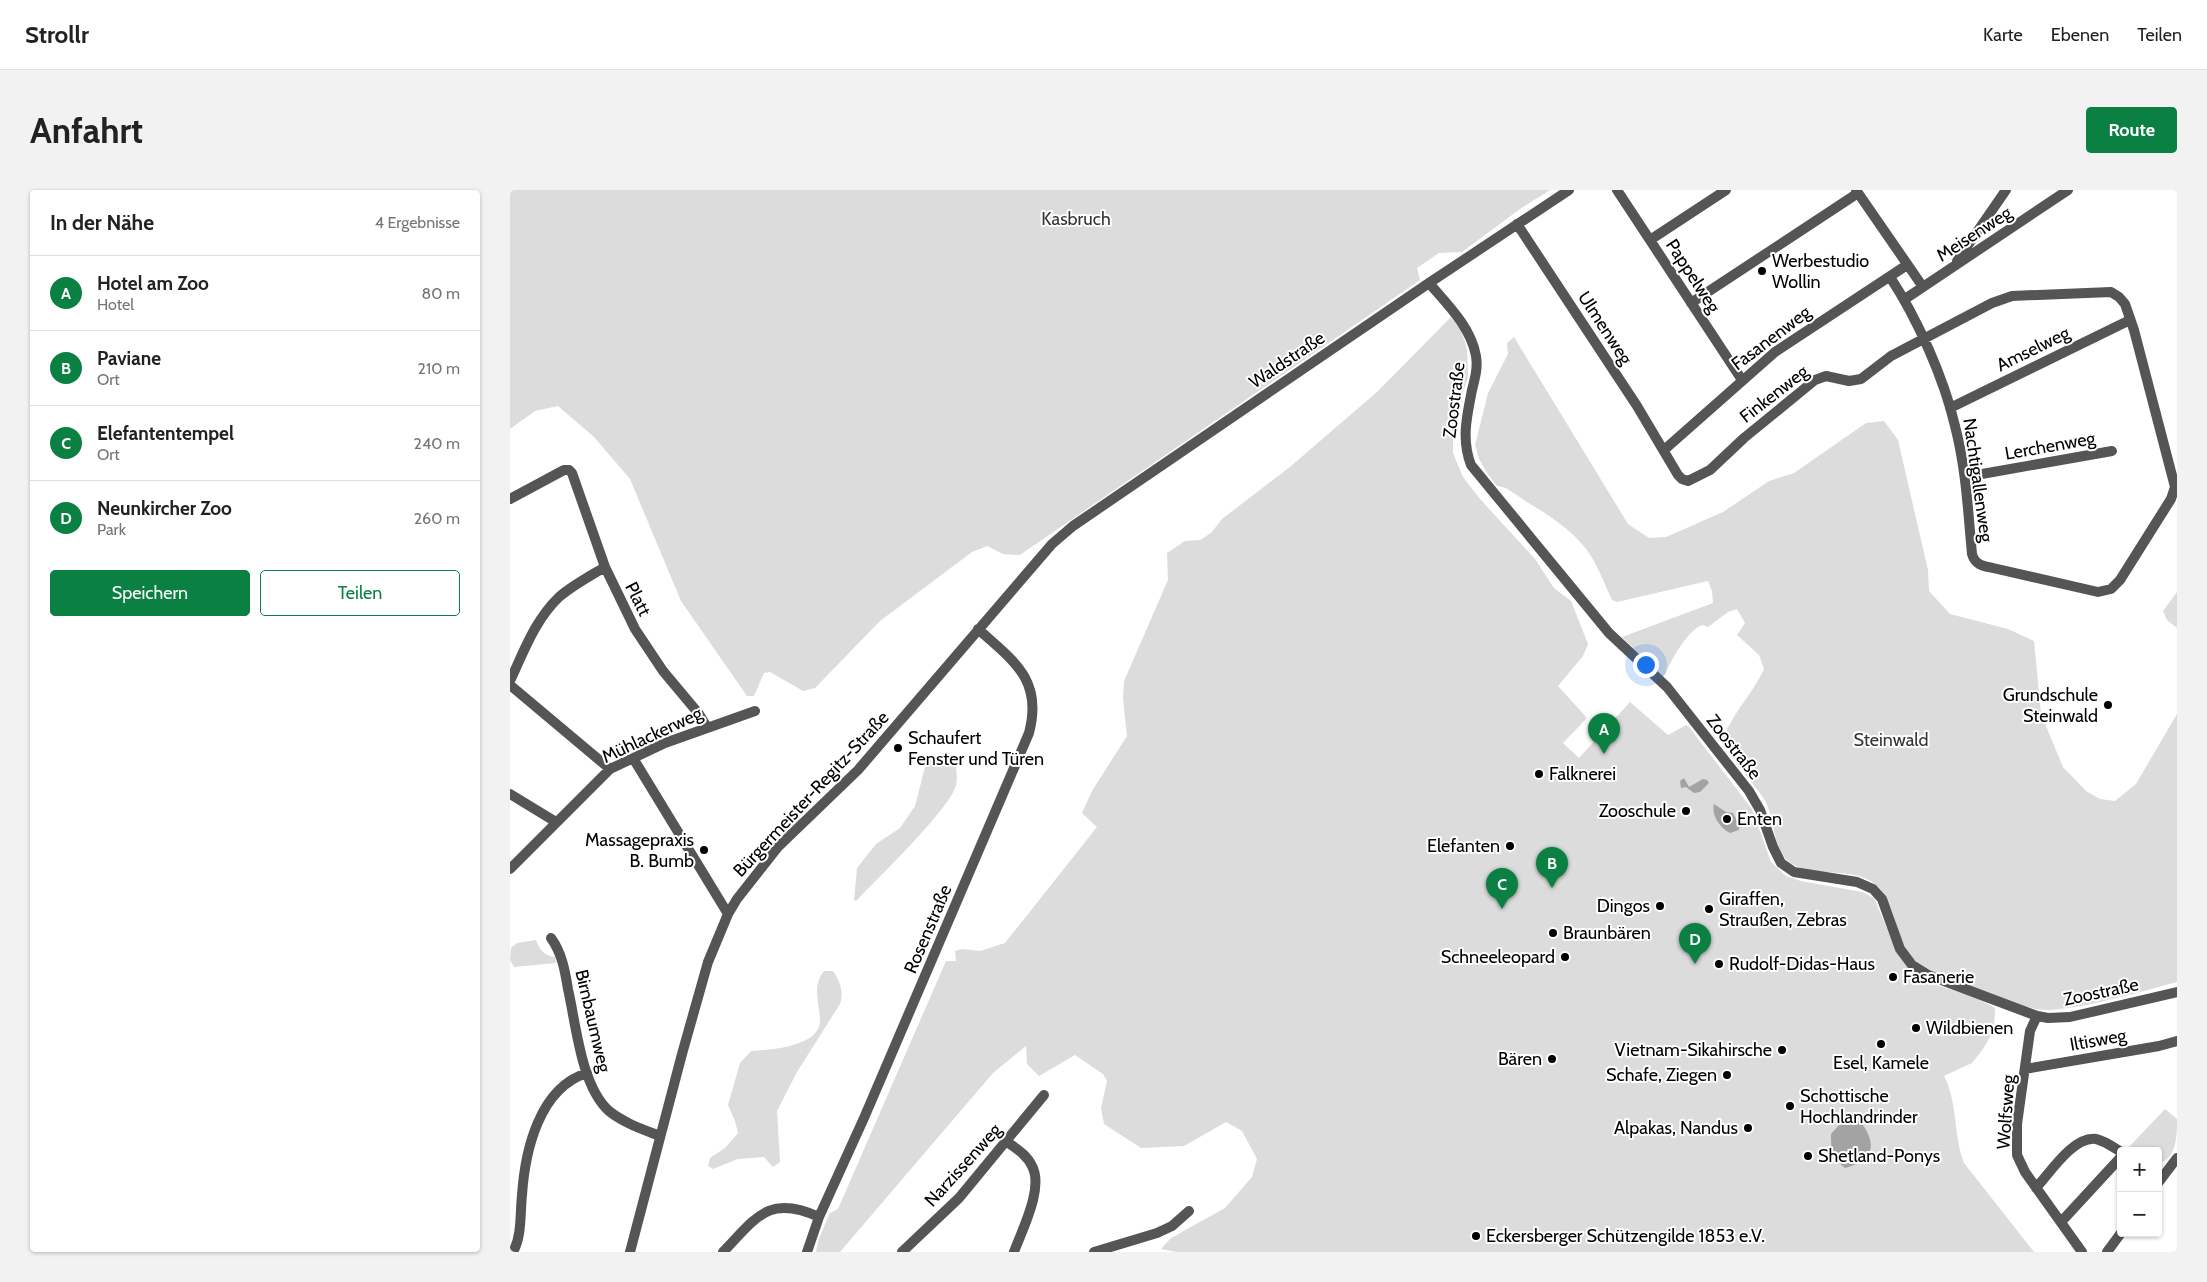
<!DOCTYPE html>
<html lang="de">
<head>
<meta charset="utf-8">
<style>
	body { margin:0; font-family:Cabin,sans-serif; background:#f2f2f2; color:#222 }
	.controls { position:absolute; right:15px; bottom:15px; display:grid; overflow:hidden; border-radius:5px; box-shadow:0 1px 4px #0004 }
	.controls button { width:45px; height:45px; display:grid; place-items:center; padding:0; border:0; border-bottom:1px solid #e0e0e0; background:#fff; color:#222; font:25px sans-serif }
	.you { position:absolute; left:1135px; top:474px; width:18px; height:18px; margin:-12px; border:4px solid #fff; border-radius:50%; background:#1a73e8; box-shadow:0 0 0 8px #1a73e833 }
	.badge { display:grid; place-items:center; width:32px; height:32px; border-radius:50%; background:#0b8043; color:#fff; font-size:16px; font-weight:700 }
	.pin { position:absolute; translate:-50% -41px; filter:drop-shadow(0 1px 2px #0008) }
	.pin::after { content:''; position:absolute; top:26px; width:18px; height:15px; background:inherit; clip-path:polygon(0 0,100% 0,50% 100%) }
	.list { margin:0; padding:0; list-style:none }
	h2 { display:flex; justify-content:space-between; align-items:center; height:65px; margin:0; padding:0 20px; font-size:21px }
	h2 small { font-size:16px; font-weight:400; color:#767676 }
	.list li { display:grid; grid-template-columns:32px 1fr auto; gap:15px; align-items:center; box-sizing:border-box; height:75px; padding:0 20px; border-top:1px solid #e0e0e0 }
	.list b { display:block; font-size:19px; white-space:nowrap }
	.list p { margin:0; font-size:16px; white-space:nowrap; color:#767676 }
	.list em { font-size:16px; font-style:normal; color:#767676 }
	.actions { display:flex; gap:10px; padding:15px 20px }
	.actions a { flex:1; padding:11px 0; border:1px solid #0b8043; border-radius:5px; text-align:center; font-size:18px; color:#0b8043 }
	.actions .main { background:#0b8043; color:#fff }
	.map { position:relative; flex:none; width:1667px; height:1062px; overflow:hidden; border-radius:5px }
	header { display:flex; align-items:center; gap:30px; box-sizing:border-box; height:70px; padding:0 25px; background:#fff; border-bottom:1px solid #e0e0e0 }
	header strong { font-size:24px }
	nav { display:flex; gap:28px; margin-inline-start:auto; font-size:18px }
	.intro { display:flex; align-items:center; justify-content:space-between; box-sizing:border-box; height:120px; padding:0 30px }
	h1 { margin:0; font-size:35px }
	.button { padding:12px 22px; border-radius:5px; background:#0b8043; color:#fff; font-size:18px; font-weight:700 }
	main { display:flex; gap:30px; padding:0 30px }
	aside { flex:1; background:#fff; border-radius:5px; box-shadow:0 1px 4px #0004 }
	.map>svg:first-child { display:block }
</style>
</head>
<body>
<header>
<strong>Strollr</strong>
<nav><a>Karte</a><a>Ebenen</a><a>Teilen</a></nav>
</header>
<div class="intro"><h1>Anfahrt</h1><a class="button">Route</a></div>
<main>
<aside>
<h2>In der Nähe<small>4 Ergebnisse</small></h2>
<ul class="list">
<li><span class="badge">A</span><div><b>Hotel am Zoo</b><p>Hotel</p></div><em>80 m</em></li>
<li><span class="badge">B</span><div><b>Paviane</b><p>Ort</p></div><em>210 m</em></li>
<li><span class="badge">C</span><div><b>Elefantentempel</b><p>Ort</p></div><em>240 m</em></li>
<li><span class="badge">D</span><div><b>Neunkircher Zoo</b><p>Park</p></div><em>260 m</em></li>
</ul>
<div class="actions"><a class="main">Speichern</a><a>Teilen</a></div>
</aside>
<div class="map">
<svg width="1667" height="1062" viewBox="0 0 1667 1062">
	<rect width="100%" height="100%" fill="#fff"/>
	<!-- green -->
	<path fill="#dcdcdc" d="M0 0H1040L1010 19 952 62 929 63 907 78 910 90 510 365 493 364 477 356 462 362 370 431 305 498 293 501 260 482 254 483 244 506H237L171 411 120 289 84 247 48 216 25 221 0 239Z
		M941 127 951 140 957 159 958 187 943 232V263L953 287 970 309 1025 369 1044 398 1061 411 1078 454 1073 466 1048 496 1077 528 1053 553 1069 568 1120 512 1158 545 1176 535 1179 537 1242 619 1261 672 1276 686 1291 691 1352 702 1364 708 1387 762 1408 789 1467 808 1485 818 1484 840 1473 859 1462 873 1434 886C1448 913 1443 945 1454 973L1524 1062H667L651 1059 661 1048 715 1018 742 987 747 969 732 941 716 932 674 956 631 958 594 934 591 918 597 891 593 884 565 865 529 886 517 874 516 856 483 883 330 1062H306L309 1048 320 1023 328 1019 436 771H446L445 761 452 759 470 761 495 753 587 637 572 623 582 601 617 546 613 509 614 491 658 390 657 363 675 351 690 350 701 343 712 329 781 276 867 202Z
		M1004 147 1118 334 1139 348 1156 347 1213 322 1259 291 1284 283 1356 233 1374 231 1388 250 1418 380 1419 401 1440 424 1498 439 1524 451 1531 524 1553 577 1576 601 1590 609 1605 611 1626 594 1667 524V792C1636 800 1554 825 1526 819 1504 815 1483 805 1462 797 1444 790 1421 785 1407 773 1383 753 1388 711 1365 694 1342 676 1307 688 1282 674 1262 662 1265 626 1254 609 1247 598 1211 556 1213 547 1214 543 1218 538 1220 534 1230 515 1245 499 1254 479L1249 465 1227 445 1235 433 1227 419 1218 422 1198 437 1192 435C1177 441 1161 470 1155 485L1152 486 1112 447 1203 413 1202 401 1198 391 1107 412 1102 410C1093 391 1086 369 1071 353 1051 330 1020 315 996 298L987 296 979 286 969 269 965 255 978 203 998 164 997 153Z
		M1667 402V438L1657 430 1653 421Z
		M433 563H439C446 571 448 584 446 595 441 618 366 690 346 711L344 710 347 678 366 654 390 638 405 616 415 577 423 567Z
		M26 750C29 760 35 766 45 767L46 773 4 777 0 770 1 758 7 753Z
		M314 781H323C330 791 334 802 330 814L287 882 267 921 270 972 263 977 254 967 228 969 203 979 198 976 200 968 215 958 228 943 225 931 218 915 230 873 241 861C259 860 312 857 310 829 309 812 302 796 314 781Z
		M1655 919 1667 929C1667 946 1667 969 1648 974V961H1623L1618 958Z"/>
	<!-- water -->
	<path fill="#a3a3a3" d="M1174 588 1179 597 1193 589 1197 590 1199 593 1190 602 1184 603 1176 597 1171 598 1170 591Z
		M1204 614 1216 622 1223 623 1229 635V640L1220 643C1210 638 1201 625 1204 614Z
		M1343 930 1351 932C1368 956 1363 970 1335 978 1322 967 1321 961 1321 944L1329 935Z"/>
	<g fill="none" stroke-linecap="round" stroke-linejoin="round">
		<!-- minor -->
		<path stroke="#555" stroke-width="10" d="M1107 0 1232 190
			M1346 0 1413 97
			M1007 34 1127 216 1168 285 1172 289 1178 291 1200 280 1234 248 1305 190 1316 186 1339 191 1351 189 1381 166 1482 113 1502 106 1601 102 1609 107 1615 114 1624 140 1665 297 1661 309 1610 390 1601 399 1588 402 1483 378C1473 376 1465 375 1462 364 1458 321 1456 278 1445 236 1434 188 1407 128 1380 87
			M1140 50 1216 0
			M1447 71 1496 0
			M919 93C937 114 961 137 966 166 968 178 965 188 962 200 957 226 951 249 961 275L1099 443 1157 497 1239 601 1250 620 1263 657 1271 673 1284 682 1347 692 1363 699 1372 709 1390 759 1402 775 1418 785 1527 826 1538 828 1560 827 1667 802
			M1395 109 1558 0
			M1181 113 1348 3
			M1440 218 1620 130
			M1154 260 1265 162 1397 75
			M1455 287 1602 261
			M0 309 54 280H59L62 283 95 377 125 439 153 481 189 524 197 537
			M0 491C14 461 25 430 49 407 63 395 80 386 95 377
			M0 495 100 579
			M123 568 218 724
			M0 604 46 632
			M0 679 100 579 155 553 245 521
			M41 748C52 763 55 781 58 799 66 834 71 896 99 921 114 933 132 939 150 946
			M1527 826 1520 841 1507 934V965L1515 982 1572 1062
			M1515 879 1649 856 1667 851
			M497 952C507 959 517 965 522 976 534 998 512 1040 504 1062
			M1648 993 1667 968
			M1526 998C1540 983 1563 946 1586 949 1595 951 1603 957 1611 962
			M1551 1032 1611 967
			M3 1062C12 1046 10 1024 12 1005 15 961 29 898 77 883
			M120 1062 172 864 198 772 218 724 227 709 268 657 348 580 542 354 563 336 919 93 1059 0
			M213 1062C246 1028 258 1004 309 1027
			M297 1062 309 1027 354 928 519 543C533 490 504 471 468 439
			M392 1062 449 1008 534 905
			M584 1062 647 1043 662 1036 679 1021
			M1597 1062 1611 1043"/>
	</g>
	<!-- markers -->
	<g fill="#000" stroke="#fff" stroke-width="2">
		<circle cx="1252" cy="81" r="5"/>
		<circle cx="1598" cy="515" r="5"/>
		<circle cx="388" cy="558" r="5"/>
		<circle cx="1029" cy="584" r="5"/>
		<circle cx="1176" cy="621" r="5"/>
		<circle cx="1217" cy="629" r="5"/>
		<circle cx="1000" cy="656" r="5"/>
		<circle cx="194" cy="660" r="5"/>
		<circle cx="1150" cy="716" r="5"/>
		<circle cx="1199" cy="719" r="5"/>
		<circle cx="1043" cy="743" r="5"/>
		<circle cx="1055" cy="767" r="5"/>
		<circle cx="1209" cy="774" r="5"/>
		<circle cx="1383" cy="787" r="5"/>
		<circle cx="1406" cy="838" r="5"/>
		<circle cx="1371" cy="854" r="5"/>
		<circle cx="1272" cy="860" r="5"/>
		<circle cx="1042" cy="869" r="5"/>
		<circle cx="1217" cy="885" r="5"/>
		<circle cx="1280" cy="916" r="5"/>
		<circle cx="1238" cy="938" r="5"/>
		<circle cx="1298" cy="966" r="5"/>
		<circle cx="966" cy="1046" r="5"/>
	</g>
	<g text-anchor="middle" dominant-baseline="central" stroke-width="4" stroke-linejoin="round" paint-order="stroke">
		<!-- park labels -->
		<g font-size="18" fill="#333" stroke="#fff">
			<text x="566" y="29">Kasbruch</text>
			<text x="1381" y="550">Steinwald</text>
		</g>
		<!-- street labels -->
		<g font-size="18" fill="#000" stroke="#fff">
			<text transform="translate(1464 44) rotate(-33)">Meisenweg</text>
			<text transform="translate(1183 86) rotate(57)">Pappelweg</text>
			<text transform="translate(1095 138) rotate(57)">Ulmenweg</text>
			<text transform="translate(1261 148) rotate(-37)">Fasanenweg</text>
			<text transform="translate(1523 159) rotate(-26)">Amselweg</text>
			<text transform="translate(777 170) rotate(-34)">Waldstraße</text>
			<text transform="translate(1264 204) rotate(-38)">Finkenweg</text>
			<text transform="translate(944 210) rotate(-83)">Zoostraße</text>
			<text transform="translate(1540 256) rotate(-10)">Lerchenweg</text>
			<text transform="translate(1468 290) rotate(82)">Nachtigallenweg</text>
			<text transform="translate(128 409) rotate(63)">Platt</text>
			<text transform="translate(142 545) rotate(-25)">Mühlackerweg</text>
			<text transform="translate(1224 557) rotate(52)">Zoostraße</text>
			<text transform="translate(301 604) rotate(-47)">Bürgermeister-Regitz-Straße</text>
			<text transform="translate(418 739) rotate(-67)">Rosenstraße</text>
			<text transform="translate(1591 802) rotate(-12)">Zoostraße</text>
			<text transform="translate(83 831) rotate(77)">Birnbaumweg</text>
			<text transform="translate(1588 850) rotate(-10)">Iltisweg</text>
			<text transform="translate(1496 922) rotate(-86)">Wolfsweg</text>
			<text transform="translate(453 975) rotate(-48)">Narzissenweg</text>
		</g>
		<!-- poi labels -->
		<g font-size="18" fill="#000" stroke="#fff" text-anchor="start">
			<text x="1262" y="71">Werbestudio<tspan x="1262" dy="21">Wollin</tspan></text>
			<text x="1588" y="505" text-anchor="end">Grundschule<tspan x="1588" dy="21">Steinwald</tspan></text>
			<text x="398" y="548">Schaufert<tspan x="398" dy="21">Fenster und Türen</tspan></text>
			<text x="1039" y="584">Falknerei</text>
			<text x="1166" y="621" text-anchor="end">Zooschule</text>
			<text x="1227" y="629">Enten</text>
			<text x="184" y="650" text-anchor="end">Massagepraxis<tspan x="184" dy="21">B. Bumb</tspan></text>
			<text x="990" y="656" text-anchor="end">Elefanten</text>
			<text x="1209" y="709">Giraffen,<tspan x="1209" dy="21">Straußen, Zebras</tspan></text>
			<text x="1140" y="716" text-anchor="end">Dingos</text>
			<text x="1053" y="743">Braunbären</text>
			<text x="1045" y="767" text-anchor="end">Schneeleopard</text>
			<text x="1219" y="774">Rudolf-Didas-Haus</text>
			<text x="1393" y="787">Fasanerie</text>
			<text x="1416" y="838">Wildbienen</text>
			<text x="1262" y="860" text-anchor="end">Vietnam-Sikahirsche</text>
			<text x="1032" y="869" text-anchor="end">Bären</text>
			<text x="1371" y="873" text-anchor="middle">Esel, Kamele</text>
			<text x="1207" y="885" text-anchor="end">Schafe, Ziegen</text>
			<text x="1290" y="906">Schottische<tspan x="1290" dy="21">Hochlandrinder</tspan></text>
			<text x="1228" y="938" text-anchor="end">Alpakas, Nandus</text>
			<text x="1308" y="966">Shetland-Ponys</text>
			<text x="976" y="1046">Eckersberger Schützengilde 1853 e.V.</text>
		</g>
	</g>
</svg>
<div class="controls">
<button>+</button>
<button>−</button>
</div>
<div class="you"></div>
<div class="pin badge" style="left:1094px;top:564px">A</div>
<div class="pin badge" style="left:1042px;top:698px">B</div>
<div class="pin badge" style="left:992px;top:719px">C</div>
<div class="pin badge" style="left:1185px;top:774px">D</div>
</div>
</main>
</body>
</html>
